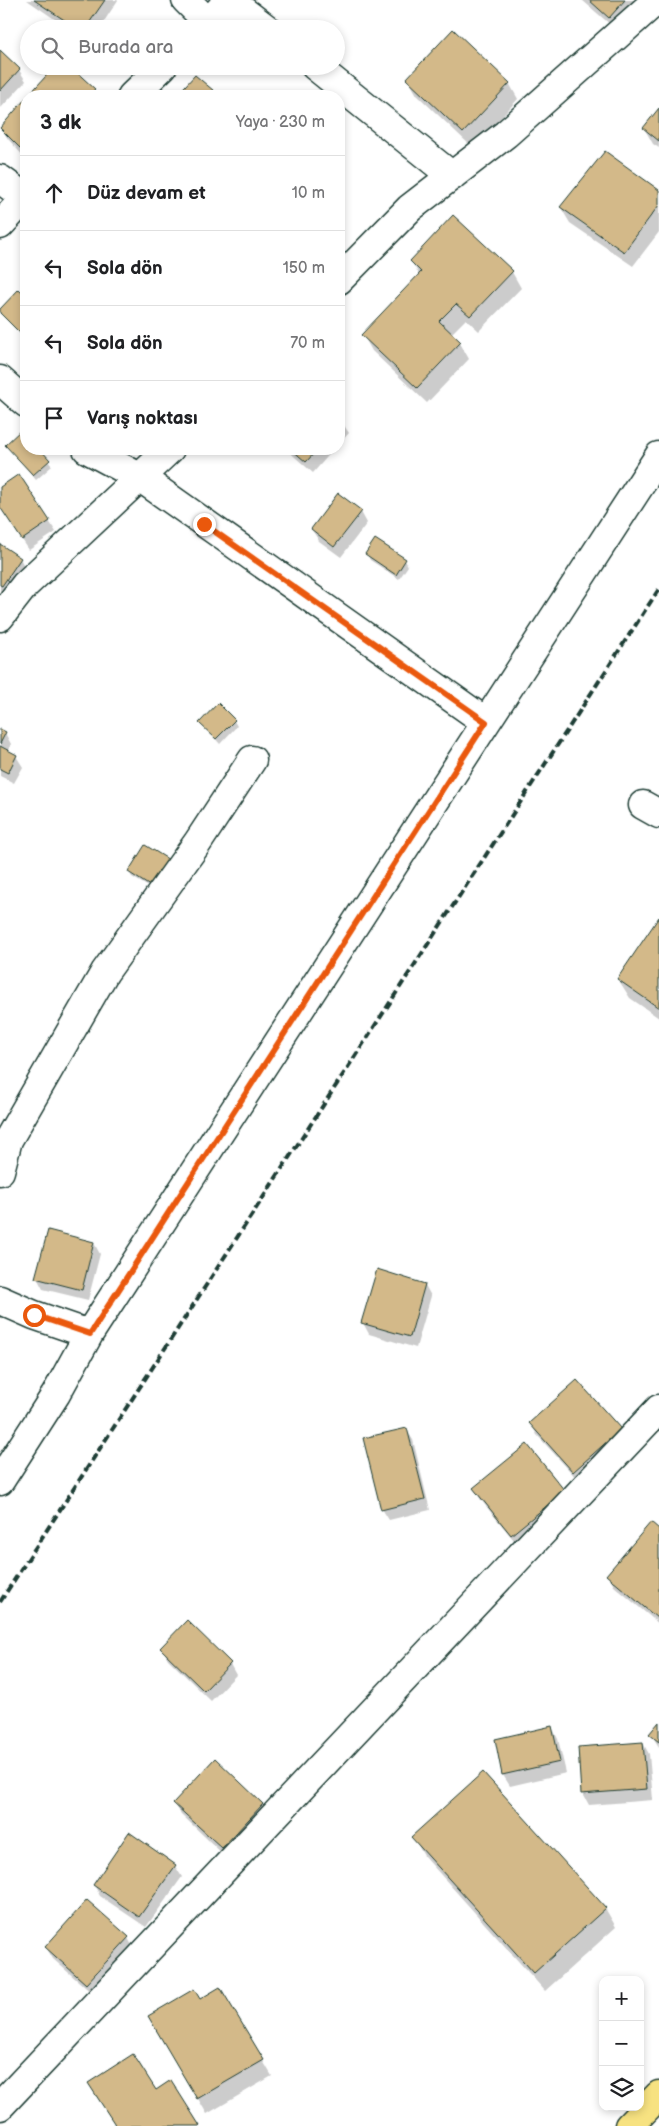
<!DOCTYPE html>
<html lang="tr">
<head>
<meta charset="utf-8">
<style>
	body { margin:0; font-family:"Balsamiq Sans",sans-serif; background:#f6f6f6; color:#202124 }
	.controls { position:absolute; right:15px; bottom:15px; display:grid; overflow:hidden; border-radius:10px; box-shadow:0 2px 8px #0003 }
	.controls button { width:45px; height:45px; display:grid; place-items:center; padding:0; border:0; border-bottom:1px solid #e0e0e0; background:#fff; color:#202124; font:25px sans-serif }
	.stop { position:absolute; width:15px; height:15px; margin:-11px; border:4px solid #ea580c; border-radius:50%; background:#fff }
	.stop.end { background:#ea580c; border-color:#fff; box-shadow:0 1px 5px #0008 }
	.list { margin:0; padding:0; list-style:none }
	h2 { display:flex; justify-content:space-between; align-items:center; height:65px; margin:0; padding:0 20px; font-size:21px }
	h2 small { font-size:16px; font-weight:400; color:#757577 }
	.list li { display:grid; grid-template-columns:32px 1fr auto; gap:15px; align-items:center; box-sizing:border-box; height:75px; padding:0 20px; border-top:1px solid #e0e0e0 }
	.list b { display:block; font-size:19px; white-space:nowrap }
	.list em { font-size:16px; font-style:normal; color:#757577 }
	.icon { flex:none; width:28px; height:28px; fill:none; stroke:currentColor; stroke-width:2; stroke-linecap:round; stroke-linejoin:round }
	.map { position:relative; flex:none; width:659px; height:2126px; overflow:hidden }
	.search { position:absolute; background:#fff; box-shadow:0 2px 8px #0003; left:20px; top:20px; width:325px; height:55px; display:flex; align-items:center; gap:12px; box-sizing:border-box; padding:0 18px; border-radius:28px; color:#757577; font-size:19px }
	.panel { position:absolute; background:#fff; box-shadow:0 2px 8px #0003; left:20px; top:90px; width:325px; height:365px; border-radius:20px }
	.map>svg:first-child { display:block }
</style>
</head>
<body>
<div class="map">
<svg width="659" height="2126" viewBox="0 0 659 2126">
	<rect width="100%" height="100%" fill="#fff"/>
	<filter id="ink" filterUnits="userSpaceOnUse"><feTurbulence type="fractalNoise" baseFrequency=".02" numOctaves="2"/><feDisplacementMap in="SourceGraphic" scale="10" xChannelSelector="R" yChannelSelector="G"/><feConvolveMatrix kernelMatrix="1 2 1 2 8 2 1 2 1" color-interpolation-filters="sRGB"/></filter>
	<g filter="url(#ink)">
		<!-- shadow -->
		<path fill="#0003" d="M27 0H118L99 29H69Z
			M582 0H647L619 32Z
			M0 52 19 70 26 81 0 109Z
			M57 66 94 89 98 96H30Z
			M408 79 509 83 518 99 473 148 417 95Z
			M26 100V159L8 139 1 128Z
			M659 110V148L653 144 644 128Z
			M659 192V232L633 266 570 223 561 208Z
			M339 239 344 248 339 252Z
			M411 261 512 272 521 288 479 331 466 319 451 334 460 343 469 359 427 403 372 351 363 335 420 276Z
			M19 291 26 298V336L24 338 0 311Z
			M339 418 349 433 339 444Z
			M22 431 26 436V449H38L52 466 36 480 7 445Z
			M286 449H334L313 473Z
			M0 489 49 521 56 532 29 550 0 507Z
			M361 512 367 523 341 557 319 541 312 530Z
			M0 545 20 558 26 570 8 596 0 591Z
			M367 554 405 560 408 566 399 579 370 560Z
			M234 721 237 726 220 744 201 723Z
			M0 731 5 733 11 744 8 751 16 756 23 767 14 783 0 776Z
			M170 862 157 892 132 877 129 872Z
			M659 920V1018L630 998 618 979Z
			M94 1243 100 1254 88 1300 43 1289 37 1278Z
			M425 1285 431 1296 416 1348 369 1334 363 1323Z
			M531 1424 620 1430 626 1441 580 1482 537 1435Z
			M406 1429 413 1440 430 1510 389 1520 382 1509Z
			M474 1489 564 1492 518 1545 481 1500Z
			M659 1531V1624L614 1586 608 1575Z
			M162 1648 230 1664 236 1675 211 1701 168 1659Z
			M659 1724V1747L651 1734Z
			M552 1727 558 1739 566 1773 510 1786 503 1775Z
			M643 1743 649 1754 653 1800 589 1805 583 1794 579 1749Z
			M174 1803 262 1804 269 1816 228 1859 181 1814Z
			M413 1837 605 1908 616 1927 545 1991 424 1856Z
			M175 1866 182 1877 146 1927 100 1896 94 1885Z
			M128 1938 134 1949 93 1994 53 1959 46 1947Z
			M220 1989 272 2076 207 2114 150 2017 200 2001Z"/>
		<!-- building -->
		<path fill="#d3b989" stroke="#1f3d34" d="M34 0H105L85 29H78Z
			M589 0H625L609 18Z
			M453 29 510 83 463 133 406 79Z
			M0 50 20 69 0 91Z
			M55 66H70L95 89 88 96H28Z
			M195 75 220 96H176Z
			M26 98V154L0 128Z
			M659 108V141L643 128Z
			M605 151 659 190V205L624 252 560 207Z
			M453 215 513 271 470 316 456 304 439 321 461 342 417 388 361 335 421 272 410 261Z
			M19 289 26 296V328L21 334 0 313V309Z
			M22 429 26 434V449H40L50 460 33 475 5 445Z
			M291 449H318L306 462Z
			M19 474 50 521 22 540 0 507V487Z
			M338 493 362 511 334 547 311 529Z
			M375 539 406 559 396 575 365 554Z
			M0 544 21 558 2 586 0 585Z
			M218 703 235 720 216 739 199 723Z
			M0 729 6 732 0 744Z
			M0 746 17 755 8 773 0 769Z
			M145 845 171 861 153 888 128 872Z
			M659 917V1008L617 979Z
			M48 1230 94 1242 82 1290 35 1278Z
			M377 1269 425 1284 410 1337 361 1323Z
			M577 1380 621 1429 573 1472 529 1423Z
			M407 1428 425 1499 381 1510 363 1438Z
			M527 1444 565 1491 511 1535 473 1488Z
			M651 1522 659 1529V1616L657 1618 606 1575Z
			M187 1620 231 1663 204 1691 160 1648Z
			M659 1722V1742L649 1734Z
			M552 1726 560 1762 502 1775 495 1739Z
			M643 1742 647 1789 581 1794 578 1747Z
			M215 1758 263 1804 222 1848 173 1803Z
			M483 1772 606 1908 534 1973 411 1837Z
			M129 1832 176 1865 139 1917 93 1885Z
			M87 1900 129 1937 86 1984 45 1947Z
			M220 1987 264 2060 197 2099 148 2016 194 1989 200 1999Z
			M133 2054 156 2090 171 2080 200 2126H116L88 2083Z"/>
		<g fill="none" stroke-linecap="round" stroke-linejoin="round">
			<defs>
				<path id="minor" d="M186 0 209 23
					M202 29 229 0 267 29
					M315 66 452 176
					M132 96 163 66
					M0 179 26 198
					M0 225 26 197
					M339 280 410 208 506 134 657 0
					M0 380 26 403
					M87 449 141 478 486 722
					M0 617 25 585 170 449
					M643 805 659 814
					M0 1171 8 1140 105 972 198 842 252 760
					M0 1300 34 1315 89 1334
					M0 1481 56 1394 89 1334 659 456"/>
				<path id="tertiary" d="M0 2106 659 1409"/>
				<path id="trunk" d="M629 2126 659 2095"/>
			</defs>
			<!-- minor casing -->
			<use href="#minor" stroke="#1f3d34" stroke-width="31"/>
			<!-- tertiary casing -->
			<use href="#tertiary" stroke="#1f3d34" stroke-width="31"/>
			<!-- trunk casing -->
			<use href="#trunk" stroke="#1f3d34" stroke-width="31"/>
			<!-- minor -->
			<use href="#minor" stroke="#fff" stroke-width="28"/>
			<!-- tertiary -->
			<use href="#tertiary" stroke="#fff" stroke-width="28"/>
			<!-- trunk -->
			<use href="#trunk" stroke="#f7e281" stroke-width="28"/>
			<!-- rail -->
			<path stroke="#1f3d34" stroke-width="4" stroke-dasharray="8 4" stroke-linecap="butt" d="M0 1602 659 589"/>
		</g>
	</g>
	<g fill="none" stroke-linecap="round" stroke-linejoin="round" filter="url(#ink)">
		<!-- route -->
		<path stroke="#ea580c" stroke-width="6" d="M34 1315 90 1334 486 722 204 524"/>
	</g>
</svg>
<div class="controls">
<button>+</button>
<button>−</button>
<button><svg class="icon" aria-label="layers" viewBox="0 0 24 24"><path d="M12 4l9 5-9 5-9-5zM3 14l9 5 9-5"/></svg></button>
</div>
<div class="stop" style="left:34px;top:1315px"></div>
<div class="stop end" style="left:204px;top:524px"></div>
<div class="search"><svg class="icon" aria-label="search" viewBox="0 0 24 24"><circle cx="10" cy="10" r="6"/><path d="M15 15l6 6"/></svg>Burada ara</div>
<section class="panel">
<h2>3 dk<small>Yaya · 230 m</small></h2>
<ul class="list">
<li><svg class="icon" aria-label="ahead" viewBox="0 0 24 24"><path d="M12 20V5M6 11l6-6 6 6"/></svg><div><b>Düz devam et</b></div><em>10 m</em></li>
<li><svg class="icon" aria-label="left" viewBox="0 0 24 24"><path d="M17 20v-9H6M10 6l-5 5 5 5"/></svg><div><b>Sola dön</b></div><em>150 m</em></li>
<li><svg class="icon" aria-label="left" viewBox="0 0 24 24"><path d="M17 20v-9H6M10 6l-5 5 5 5"/></svg><div><b>Sola dön</b></div><em>70 m</em></li>
<li><svg class="icon" aria-label="arrive" viewBox="0 0 24 24"><path d="M6 21V4h12l-3 4 3 4H6"/></svg><div><b>Varış noktası</b></div></li>
</ul>
</section>
</div>
</body>
</html>
